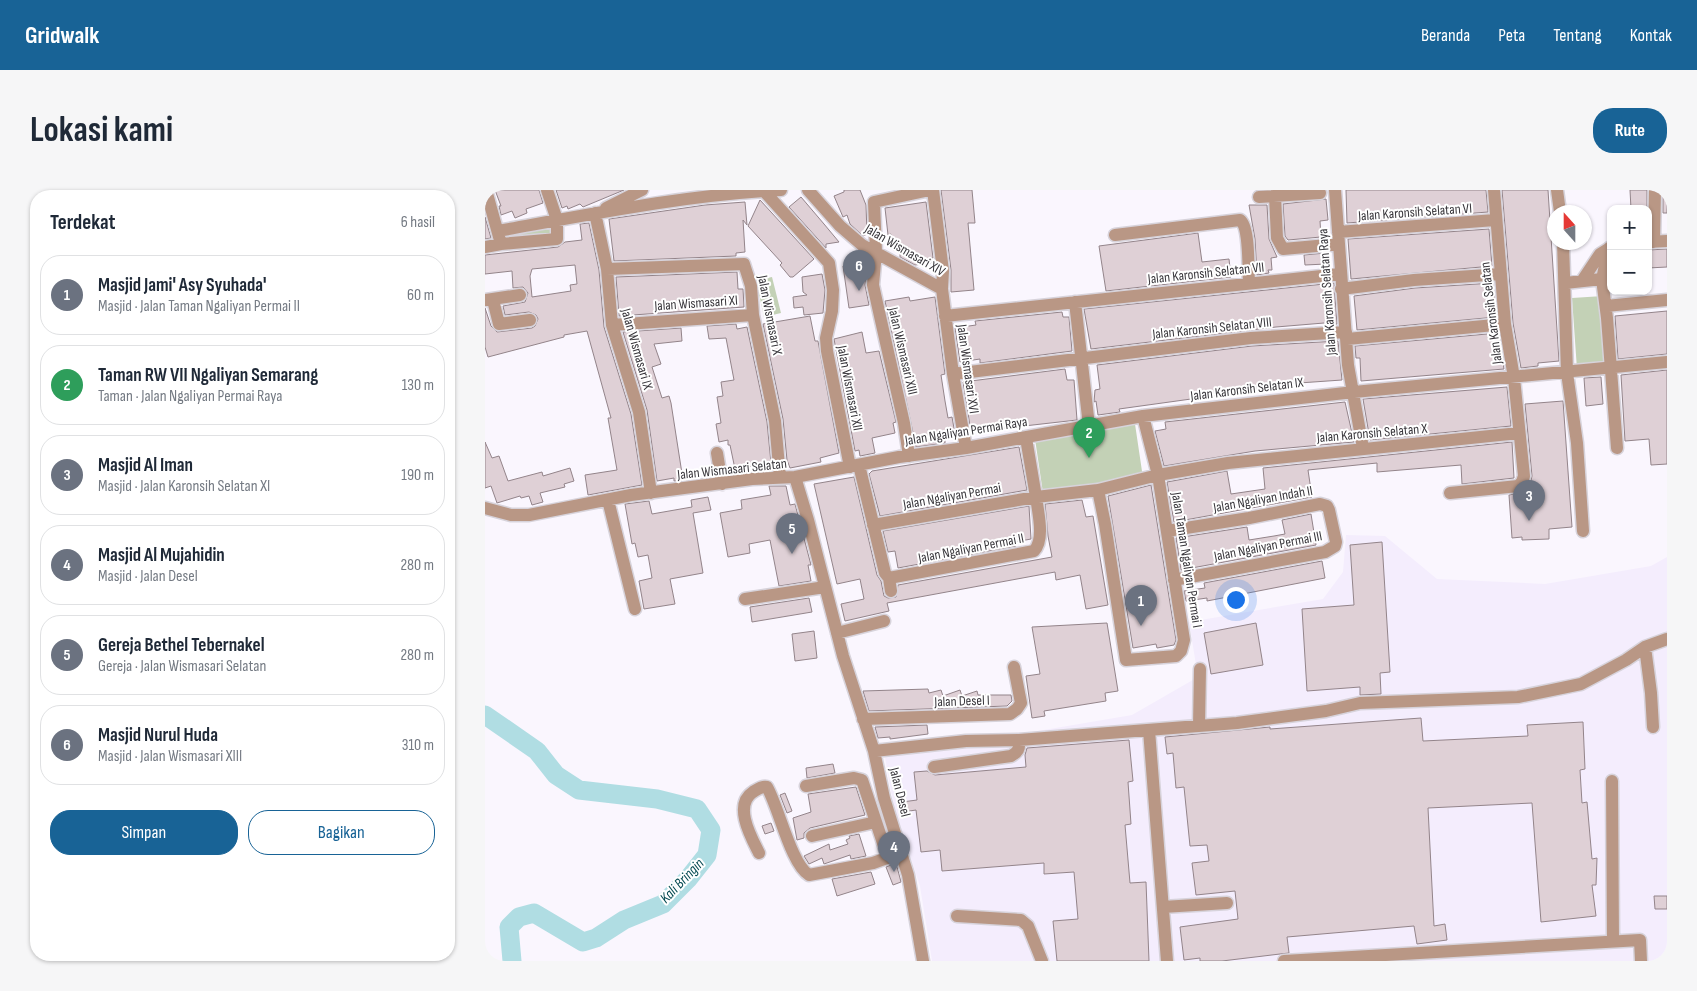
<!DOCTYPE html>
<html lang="id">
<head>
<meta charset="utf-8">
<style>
	body { margin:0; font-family:"Sofia Sans Condensed",sans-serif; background:#f6f6f7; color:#1f2937 }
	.controls { position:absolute; right:15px; top:15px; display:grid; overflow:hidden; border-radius:10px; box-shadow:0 1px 4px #0004 }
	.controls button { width:45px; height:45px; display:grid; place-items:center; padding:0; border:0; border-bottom:1px solid #e0e1e3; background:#fff; color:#1f2937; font:25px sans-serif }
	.compass { position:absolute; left:1062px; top:15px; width:45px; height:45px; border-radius:50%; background:#fff; box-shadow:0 1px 4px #0004; rotate:339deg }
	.you { position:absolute; left:750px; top:409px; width:18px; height:18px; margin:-12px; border:4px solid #fff; border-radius:50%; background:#1a73e8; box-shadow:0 0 0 8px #1a73e833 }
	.badge { display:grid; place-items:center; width:32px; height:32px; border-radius:50%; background:#186396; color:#fff; font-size:16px; font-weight:700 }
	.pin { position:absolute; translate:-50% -41px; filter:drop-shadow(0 1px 2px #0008) }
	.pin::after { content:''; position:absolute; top:26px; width:18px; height:15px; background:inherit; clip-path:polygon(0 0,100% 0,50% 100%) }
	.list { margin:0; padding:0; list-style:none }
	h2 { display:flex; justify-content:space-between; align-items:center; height:65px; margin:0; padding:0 20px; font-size:21px }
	h2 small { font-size:16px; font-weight:400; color:#747a83 }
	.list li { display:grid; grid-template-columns:32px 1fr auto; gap:15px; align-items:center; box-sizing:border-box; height:80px; margin:0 10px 10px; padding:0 10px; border:1px solid #e0e1e3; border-radius:20px }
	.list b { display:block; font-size:19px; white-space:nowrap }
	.list p { margin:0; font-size:16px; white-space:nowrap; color:#747a83 }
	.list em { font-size:16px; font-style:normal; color:#747a83 }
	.actions { display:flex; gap:10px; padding:15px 20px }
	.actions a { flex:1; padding:11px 0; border:1px solid #186396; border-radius:20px; text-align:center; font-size:18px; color:#186396 }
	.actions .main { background:#186396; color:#fff }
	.map { position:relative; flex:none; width:1182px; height:771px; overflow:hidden; border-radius:20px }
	header { display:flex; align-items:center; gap:30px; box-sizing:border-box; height:70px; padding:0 25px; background:#186396; color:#fff }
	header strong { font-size:24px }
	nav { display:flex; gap:28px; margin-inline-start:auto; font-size:18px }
	.intro { display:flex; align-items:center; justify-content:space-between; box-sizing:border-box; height:120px; padding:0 30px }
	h1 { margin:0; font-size:35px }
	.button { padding:12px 22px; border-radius:20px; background:#186396; color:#fff; font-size:18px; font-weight:700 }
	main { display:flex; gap:30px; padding:0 30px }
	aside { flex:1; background:#fff; border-radius:20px; box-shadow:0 1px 4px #0004 }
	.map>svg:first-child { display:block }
</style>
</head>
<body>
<header>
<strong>Gridwalk</strong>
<nav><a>Beranda</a><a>Peta</a><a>Tentang</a><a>Kontak</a></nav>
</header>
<div class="intro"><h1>Lokasi kami</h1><a class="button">Rute</a></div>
<main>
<aside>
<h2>Terdekat<small>6 hasil</small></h2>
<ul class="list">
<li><span class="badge" style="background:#6b7280">1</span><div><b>Masjid Jami' Asy Syuhada'</b><p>Masjid · Jalan Taman Ngaliyan Permai II</p></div><em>60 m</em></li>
<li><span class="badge" style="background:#2e9e5b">2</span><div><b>Taman RW VII Ngaliyan Semarang</b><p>Taman · Jalan Ngaliyan Permai Raya</p></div><em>130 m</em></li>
<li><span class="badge" style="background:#6b7280">3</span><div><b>Masjid Al Iman</b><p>Masjid · Jalan Karonsih Selatan XI</p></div><em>190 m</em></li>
<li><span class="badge" style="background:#6b7280">4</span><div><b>Masjid Al Mujahidin</b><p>Masjid · Jalan Desel</p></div><em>280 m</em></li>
<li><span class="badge" style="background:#6b7280">5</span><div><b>Gereja Bethel Tebernakel</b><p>Gereja · Jalan Wismasari Selatan</p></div><em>280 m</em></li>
<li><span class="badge" style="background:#6b7280">6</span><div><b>Masjid Nurul Huda</b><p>Masjid · Jalan Wismasari XIII</p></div><em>310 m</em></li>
</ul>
<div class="actions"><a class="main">Simpan</a><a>Bagikan</a></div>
</aside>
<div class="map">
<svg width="1182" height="771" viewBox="0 0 1182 771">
	<rect width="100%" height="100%" fill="#faf6fe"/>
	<!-- built -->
	<path fill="#f4edfd" d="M861 345 900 346 952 389 1060 394 1166 376 1182 367V771H447L435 696 409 619 400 567 647 525 713 487 704 432 838 409 858 382Z"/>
	<!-- green -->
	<path fill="#c3d1b6" d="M65 35 70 41 66 48H20L22 42Z
		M287 87 296 123 279 127 271 90Z
		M1118 106 1123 176 1092 179 1087 108Z
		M650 234 658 288 558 303 550 249Z"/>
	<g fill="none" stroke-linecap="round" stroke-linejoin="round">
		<!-- river -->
		<path stroke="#b0dde3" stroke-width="19" d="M0 525 52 561 71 585 94 600 172 609 212 619 226 640 222 665 203 689 178 714 139 730 111 748 98 752 49 723 34 727 24 737 27 771"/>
	</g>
	<!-- building -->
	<path fill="#dfd0d6" stroke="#93848a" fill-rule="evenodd" d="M10 0H54L58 13 41 19 42 23 30 28 27 21 16 25 14 16H16Z
		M71 0H139L98 17 95 14 83 19 82 16 77 18Z
		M359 0H375L381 15 382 44 378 46 365 34 362 25 358 27 349 6 359 2Z
		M456 0H487L490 33H483L489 100 466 102V80Z
		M861 0H1001L1003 22 862 33Z
		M1017 0H1063L1074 171 1053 173V176L1036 178 1028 133Z
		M1145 0H1162V19H1146Z
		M1178 0H1182V23H1178Z
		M316 7 339 34 354 52 341 54V58L304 17Z
		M841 9 843 30 835 31 836 47 803 50 800 46 798 14Z
		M275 10 329 69 308 87H305L295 75 297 73 263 36Z
		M260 12 262 35 258 30 260 62 251 63V66L129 71 124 29 220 15Z
		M441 12 448 68H446V73L430 75 415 67V59L408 60 406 44 403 45 400 18Z
		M764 15H782L784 49 792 67 786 68 787 80H783L784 83 772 85 770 49Z
		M0 27 6 48 0 49Z
		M104 33 114 80 119 137 146 224 157 295 103 305 100 285 132 280 123 228H126L102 141 79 145V147L3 167 0 157V118L6 136 12 142 47 138 50 136 53 129 51 125 44 122 20 125 18 116 40 112 43 103 38 97 28 98 27 81 0 84V65L73 57 80 52 97 50 95 34ZM90 75 92 94 85 95 86 101 47 107 45 86 47 79Z
		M1004 39 1007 76 866 89 863 49Z
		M713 43 717 72 744 69 746 87 621 101 614 56Z
		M1182 59V77L1163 78V60Z
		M840 63 841 74 820 75 819 65Z
		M382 73 380 95 384 115 364 118 358 76Z
		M252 82 253 99H258L259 117 134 126 131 87Z
		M337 84 340 100 338 123 319 125 318 117 309 118 308 107 322 105 318 102 317 87Z
		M849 93 852 134 839 135V133L791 137 606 159 599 119Z
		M1008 93 1011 127 872 140 869 106 930 98Z
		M424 107 425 111 450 107 460 184 456 185 460 211 463 228 467 227 470 244 460 248V253L431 257 400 111Z
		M1182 121V164L1133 169 1130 126Z
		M577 122 578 127H584L587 161 495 173V169L475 172 470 138 491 135 490 131Z
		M325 126 330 151H333L354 263 335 268 336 272 305 278 302 270 298 229 278 134Z
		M251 134 252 139 262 137 282 232 286 273 250 279 245 255H243V250L234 252 231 234 236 233 232 207 238 206 236 192 249 190 241 148 224 149 222 136Z
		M196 138 197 151 169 154 176 174 167 177 177 208 184 206 186 213 198 290 189 291V288L172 291 162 220 138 142Z
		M377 142 381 163 394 161 411 232 408 233 410 243 387 248 390 263 375 266 374 260 370 261 349 149Z
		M1013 143 1019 179 876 191 875 168H871L870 156Z
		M853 151 857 190 771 196V200L634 219 635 222 613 225 611 211 609 212 610 200 615 199 612 175 767 156Z
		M580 179 582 190H589L592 230 486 242 478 192Z
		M1182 180V274L1166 275 1164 249 1140 251 1136 185Z
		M1116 187 1118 214 1101 216 1099 188Z
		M1022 197 1026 236 885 250 878 209Z
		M1078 211 1087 337 1064 339V349L1037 350V347L1027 348 1024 305 1039 302 1045 295 1047 286 1040 214Z
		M860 212 869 252 770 261 679 276 670 241 681 239 680 232Z
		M0 252 7 268 14 266 23 291 57 282 58 286 85 278 89 291 79 294 80 297 55 303 58 312 47 315 44 306 36 308 35 306 12 313 6 296 0 298Z
		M1027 252 1029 288 977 294 976 275 892 282V273L823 280 827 307 689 332 682 292 742 281 746 304 780 299 778 278Z
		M534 257 542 300 395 326 384 284 387 281Z
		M369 287 392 385 396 391 399 406 403 408 411 407 413 395 567 367 563 346 560 314 597 310 601 327 608 326 623 415 601 419 595 385 571 390 570 382 402 413 404 421 360 431 356 414 379 409 375 389 352 394 329 294Z
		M666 295 691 450 689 455 672 458 671 454 648 458 623 306Z
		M284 296H301L305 315 310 314 326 375H323L326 391 294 396 285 350 264 354 265 363 243 367 235 323 257 319 256 310 286 305Z
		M223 307 226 320 208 323 218 383 185 389 190 414 159 419 154 391 167 388 163 365 153 367 150 353 147 354 140 314 164 311 167 324 207 317 206 310Z
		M544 316 546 349 530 352 531 356 413 378 410 361 403 362 398 341Z
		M826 324 831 355 696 380 691 348 762 337 764 350 789 346 800 344 797 330Z
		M897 352 905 482 895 483 896 504 875 505V497L822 501 817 419 869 415 865 355Z
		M837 371 840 388 722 411V408L701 411 699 401 720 398 719 393Z
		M324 408 327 422 267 432 265 417Z
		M622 433 633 501 620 503 621 511 559 521 560 526 547 528 541 486 555 484 547 437Z
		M771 433 778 475 726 484 719 443Z
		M329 441 332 468 310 471 307 444Z
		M443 499 444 503 456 500 458 506 475 500 477 506 492 501 493 505H526L527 511 522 516 384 521 378 501Z
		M936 528 938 551 1043 546 1042 535 1098 532 1100 579 1095 580 1097 613 1102 612 1107 669 1112 668 1111 695H1107L1111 726 1056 732 1047 613 943 618 949 736 960 734 962 750 932 754 929 736 802 747 804 763 795 764 737 771H715V768L699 770 695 737 753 729 750 701 711 705 707 673 724 671 722 655 705 656 699 597 691 598 688 563 682 564 680 547 785 537V539Z
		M442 535 443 544 405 549V547L393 548 390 537Z
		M644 550 648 591 643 592 646 634 640 635 645 693 661 692 664 771H572L568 731 593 729 589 682 559 684V673L457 681 455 660 436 662 431 620 418 622 417 612 432 610 429 582 442 581 450 585 541 577 540 565 542 558Z
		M348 574 350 583 322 588 321 578Z
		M371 597 380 625 325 638 319 643V648L312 650 308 628 326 622 323 604Z
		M300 603 307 621 302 623 295 605Z
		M286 633 289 641 280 644 277 636Z
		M374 644 381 666 366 669 365 665 339 674 337 668 324 674 319 666 344 654 345 660 363 654 361 650 365 648 364 646Z
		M411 673 416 692 408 695 401 677Z
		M386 682 390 694 352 706 347 689Z
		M1169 706H1182V719H1170Z"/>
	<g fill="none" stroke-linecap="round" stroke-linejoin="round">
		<defs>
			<path id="minor" d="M1 0 16 54 72 49V30L62 0
				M278 0 344 73 348 100 347 121 341 148 342 161 365 277
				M323 0 355 36 377 55 457 99 468 184 481 258
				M448 0 458 81 457 99
				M850 0 863 175 878 258
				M1072 0 1075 22
				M790 6 792 48 798 59 854 54
				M774 7 835 3
				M121 18 157 0
				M110 23 122 79 127 135 154 222 166 303
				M13 41C107 24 201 5 296 0
				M853 42 1010 30
				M630 45 755 30C765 37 763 80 764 93
				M1078 52 1082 183 1092 253 1098 341
				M1163 52 1182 51
				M1169 52 1170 0
				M0 57 16 54
				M122 79 259 74 266 96 268 125 290 231 295 288
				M1117 89 1124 58
				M1097 91 1115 64 1123 59
				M1080 93 1117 89 1122 128 1132 258
				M856 99 929 90 1016 84
				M0 110 35 105
				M8 110 14 134 45 130
				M590 112 604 236
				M1121 116 1182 110
				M460 126 855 84
				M127 135 268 125
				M862 149 1020 134
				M468 184 766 148 861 142
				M541 248 551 307 613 300 673 285 658 226
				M232 263 237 294
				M424 266 419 233 388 95 391 62 389 12 445 0
				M374 275 400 383 404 388 406 401
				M310 287 323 330 358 466 389 561 399 608 423 685 438 771
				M613 300 620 334 641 470 691 466 696 461 699 450 673 285 743 273 1034 243
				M965 303 1033 296 1037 292 1039 286 1029 188 1020 134 1009 0
				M123 310 150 419
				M0 318 26 325H44L146 305 267 289 310 287 414 267 481 258 658 226 869 202 1182 172
				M388 335 551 307C553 322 560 350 549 361L404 388
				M682 341 764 328 835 314 842 316 844 320 851 352 850 356 840 362 689 390
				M260 409 340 397
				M352 443 399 431
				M1160 457 1166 503 1168 537
				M378 529 525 524 532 519 536 513 529 477
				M714 536 715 479
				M664 540 682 771
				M389 561 481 551 534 550 752 533 841 521 875 513 1033 507 1096 494 1141 470 1160 457 1182 449
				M449 577 526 566C533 562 535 559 534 550
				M1127 591 1128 751
				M321 596 369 588 377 590 403 668
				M327 646 391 632
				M274 663C266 647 248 615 268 602 273 599 277 596 282 597 294 618 306 674 324 685L388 673 416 663
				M678 717 742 713
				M472 726 536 730 543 736 557 771
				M799 771 1155 750 1156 771"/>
		</defs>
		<!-- minor casing -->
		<use href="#minor" stroke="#d7d3db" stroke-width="15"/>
		<!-- minor -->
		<use href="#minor" stroke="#b99785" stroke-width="12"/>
	</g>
	<g text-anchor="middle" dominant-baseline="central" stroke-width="4" stroke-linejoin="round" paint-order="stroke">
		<!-- street labels -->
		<g font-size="14" fill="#38363b" stroke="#fff">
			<text transform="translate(930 22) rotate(-4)">Jalan Karonsih Selatan VI</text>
			<text transform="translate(420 60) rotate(30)">Jalan Wismasari XIV</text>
			<text transform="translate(721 83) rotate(-6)">Jalan Karonsih Selatan VII</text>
			<text transform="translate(842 102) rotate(-94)">Jalan Karonsih Selatan Raya</text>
			<text transform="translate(211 113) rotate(-4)">Jalan Wismasari XI</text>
			<text transform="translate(1006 123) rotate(-97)">Jalan Karonsih Selatan</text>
			<text transform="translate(285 125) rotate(79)">Jalan Wismasari X</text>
			<text transform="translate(727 138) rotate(-6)">Jalan Karonsih Selatan VIII</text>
			<text transform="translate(152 159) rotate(74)">Jalan Wismasari IX</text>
			<text transform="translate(418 161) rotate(77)">Jalan Wismasari XIII</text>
			<text transform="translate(483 179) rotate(82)">Jalan Wismasari XVI</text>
			<text transform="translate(365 198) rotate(79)">Jalan Wismasari XII</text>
			<text transform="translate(762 199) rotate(-7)">Jalan Karonsih Selatan IX</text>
			<text transform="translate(481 241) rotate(-9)">Jalan Ngaliyan Permai Raya</text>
			<text transform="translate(887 243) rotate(-5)">Jalan Karonsih Selatan X</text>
			<text transform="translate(247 279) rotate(-6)">Jalan Wismasari Selatan</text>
			<text transform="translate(467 306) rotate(-10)">Jalan Ngaliyan Permai</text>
			<text transform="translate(778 309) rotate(-10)">Jalan Ngaliyan Indah II</text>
			<text transform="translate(783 356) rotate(-11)">Jalan Ngaliyan Permai III</text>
			<text transform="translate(486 358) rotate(-11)">Jalan Ngaliyan Permai II</text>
			<text transform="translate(702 370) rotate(81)">Jalan Taman Ngaliyan Permai I</text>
			<text transform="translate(477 511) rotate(-2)">Jalan Desel I</text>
			<text transform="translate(415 602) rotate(76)">Jalan Desel</text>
		</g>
		<!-- water labels -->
		<g font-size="15" font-style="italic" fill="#054a51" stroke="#fff">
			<text transform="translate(197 691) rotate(-46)">Kali Bringin</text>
		</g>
	</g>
</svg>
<div class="controls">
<button>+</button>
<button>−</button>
</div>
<svg class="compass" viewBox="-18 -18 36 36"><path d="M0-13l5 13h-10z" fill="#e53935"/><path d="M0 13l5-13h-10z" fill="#747a83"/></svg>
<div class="you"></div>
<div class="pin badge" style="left:656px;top:436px;background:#6b7280">1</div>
<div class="pin badge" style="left:604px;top:268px;background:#2e9e5b">2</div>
<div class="pin badge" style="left:1044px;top:331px;background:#6b7280">3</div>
<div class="pin badge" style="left:409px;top:682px;background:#6b7280">4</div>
<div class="pin badge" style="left:307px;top:364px;background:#6b7280">5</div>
<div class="pin badge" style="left:374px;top:101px;background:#6b7280">6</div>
</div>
</main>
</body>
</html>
